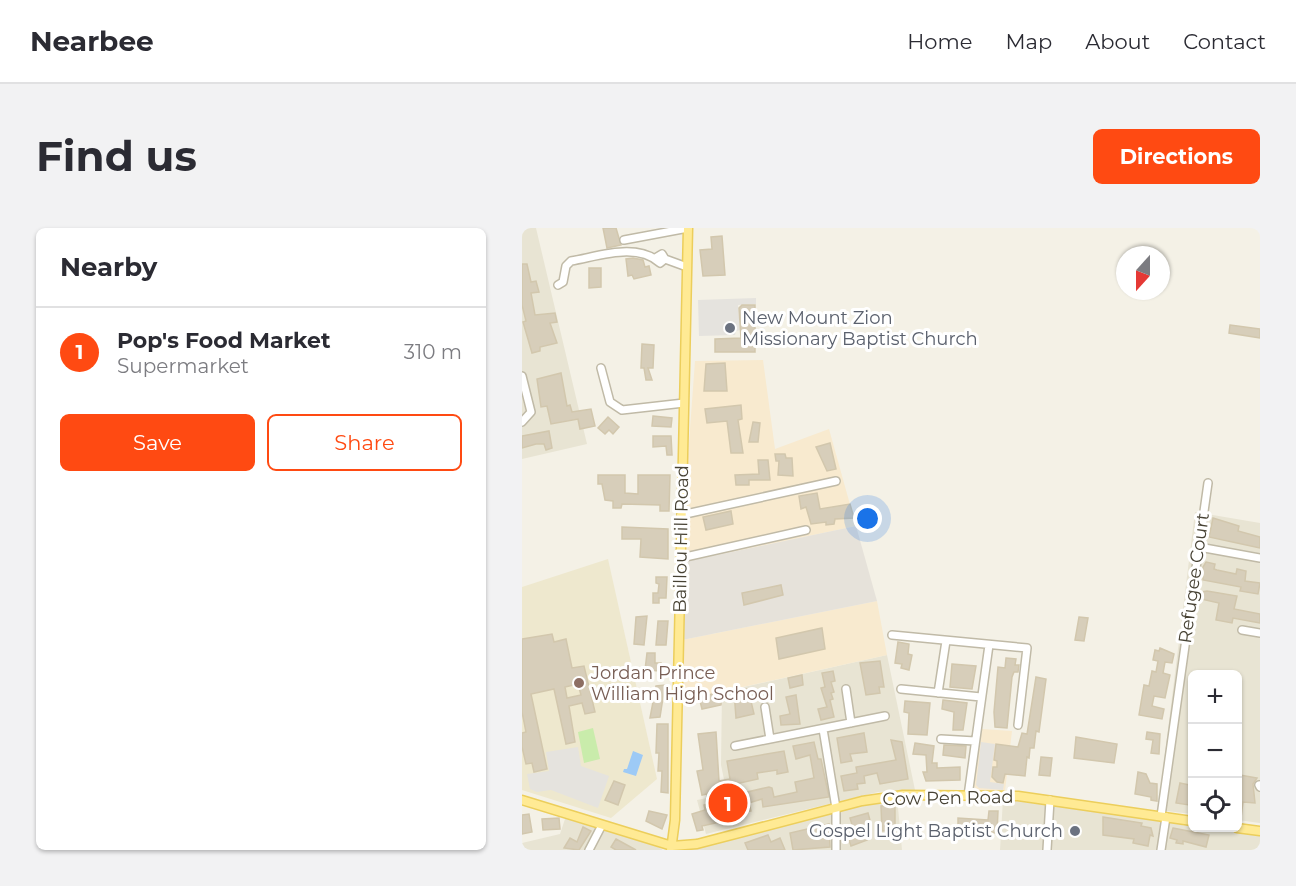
<!DOCTYPE html>
<html lang="en">
<head>
<meta charset="utf-8">
<style>
	body { margin:0; font-family:Montserrat,sans-serif; background:#f2f2f3; color:#2b2b33 }
	.controls { position:absolute; right:18px; bottom:18px; display:grid; overflow:hidden; border-radius:9px; box-shadow:0 2px 4px #0004 }
	.controls button { width:54px; height:54px; display:grid; place-items:center; padding:0; border:0; border-bottom:2px solid #e1e1e2; background:#fff; color:#2b2b33; font:30px sans-serif }
	.compass { position:absolute; left:594px; top:18px; width:54px; height:54px; border-radius:50%; background:#fff; box-shadow:0 2px 4px #0004; rotate:201deg }
	.you { position:absolute; left:346px; top:291px; width:21px; height:21px; margin:-15px; border:4px solid #fff; border-radius:50%; background:#1a73e8; box-shadow:0 0 0 9px #1a73e833 }
	.badge { display:grid; place-items:center; width:39px; height:39px; border-radius:50%; background:#ff4a12; color:#fff; font-size:20px; font-weight:700 }
	.pin { position:absolute; translate:-50% -50%; border:3px solid #fff; box-shadow:0 2px 6px #0006 }
	.list { margin:0; padding:0; list-style:none }
	h2 { display:flex; justify-content:space-between; align-items:center; height:78px; margin:0; padding:0 24px; font-size:26px }
	h2 small { font-size:20px; font-weight:400; color:#7c7c81 }
	.list li { display:grid; grid-template-columns:39px 1fr auto; gap:18px; align-items:center; box-sizing:border-box; height:90px; padding:0 24px; border-top:2px solid #e1e1e2 }
	.list b { display:block; font-size:22px; white-space:nowrap }
	.list p { margin:0; font-size:20px; white-space:nowrap; color:#7c7c81 }
	.list em { font-size:20px; font-style:normal; color:#7c7c81 }
	.actions { display:flex; gap:12px; padding:18px 24px }
	.actions a { flex:1; padding:14px 0; border:2px solid #ff4a12; border-radius:9px; text-align:center; font-size:21px; color:#ff4a12 }
	.actions .main { background:#ff4a12; color:#fff }
	.icon { flex:none; width:33px; height:33px; fill:none; stroke:currentColor; stroke-width:2; stroke-linecap:round; stroke-linejoin:round }
	.map { position:relative; flex:none; width:738px; height:622px; overflow:hidden; border-radius:9px }
	header { display:flex; align-items:center; gap:36px; box-sizing:border-box; height:84px; padding:0 30px; background:#fff; border-bottom:2px solid #e1e1e2 }
	header strong { font-size:28px }
	nav { display:flex; gap:33px; margin-inline-start:auto; font-size:21px }
	.intro { display:flex; align-items:center; justify-content:space-between; box-sizing:border-box; height:144px; padding:0 36px }
	h1 { margin:0; font-size:42px }
	.button { padding:15px 27px; border-radius:9px; background:#ff4a12; color:#fff; font-size:21px; font-weight:700 }
	main { display:flex; gap:36px; padding:0 36px }
	aside { flex:1; background:#fff; border-radius:9px; box-shadow:0 2px 4px #0004 }
	.map>svg:first-child { display:block }
</style>
</head>
<body>
<header>
<strong>Nearbee</strong>
<nav><a>Home</a><a>Map</a><a>About</a><a>Contact</a></nav>
</header>
<div class="intro"><h1>Find us</h1><a class="button">Directions</a></div>
<main>
<aside>
<h2>Nearby<small></small></h2>
<ul class="list">
<li><span class="badge">1</span><div><b>Pop's Food Market</b><p>Supermarket</p></div><em>310 m</em></li>
</ul>
<div class="actions"><a class="main">Save</a><a>Share</a></div>
</aside>
<div class="map">
<svg width="738" height="622" viewBox="0 0 738 622">
	<rect width="100%" height="100%" fill="#f4f1e6"/>
	<!-- residential -->
	<path fill="#e8e4d3" d="M0 0H14L65 216 0 231Z
		M673 284 738 295V595L716 592V446H670V586L636 582Z
		M365 427 393 562 356 564 184 606 175 572 205 566 199 537 200 464Z
		M375 569 380 622H163Z
		M481 571 670 596V600H695L738 606V622H478Z
		M44 588 127 614 141 622H0V615L38 606Z"/>
	<!-- commercial -->
	<path fill="#f8eacf" d="M241 132 253 221 307 201 334 298 162 334 164 255 173 133Z
		M355 373 365 427 158 473 160 412Z
		M460 501 490 503 483 563 455 562 452 558Z"/>
	<!-- industrial -->
	<path fill="#e6e2da" d="M334 298 355 373 160 412 162 334Z"/>
	<!-- education -->
	<path fill="#eee8ce" d="M86 331 135 551 89 590 0 562V359Z"/>
	<!-- green -->
	<path fill="#c9ecab" d="M71 500 78 531 62 535 56 504Z"/>
	<!-- parking -->
	<path fill="#e5e3de" d="M234 70V76L216 77 218 102 214 103 213 107 177 108 176 72Z
		M459 514 473 516 468 554 482 556 481 562 457 560 454 557Z
		M56 519 59 538 87 548 76 580 29 562 15 564 8 561 5 546 27 543 24 524Z"/>
	<!-- water -->
	<path fill="#9dcaf6" d="M111 523 121 527 114 548 101 544 102 541H105Z"/>
	<!-- building -->
	<path fill="#d7ceba" stroke="#d2c7ad" stroke-width="1.5" fill-rule="evenodd" d="M81 0H94L99 17 85 20Z
		M200 8 203 47 181 48 178 22 190 21 189 9Z
		M111 30 121 32 123 39 127 38 129 47 112 51 110 47 106 48 104 31Z
		M0 36H5L9 54 14 53 17 64 9 65 13 87 33 85 35 94 28 95 35 115 18 119V123L10 125 1 94 4 93 0 77Z
		M67 40H79V59L67 60Z
		M220 77H233V124H193V111L219 110 217 80Z
		M708 97 738 101V110L707 105Z
		M120 116 132 117 131 140H126L130 152H124L122 140H119Z
		M203 135 205 163H182L184 136Z
		M39 145 45 178 48 177 50 184 69 181 73 198 58 201 56 191 29 196 25 178 19 179 15 151Z
		M219 177 220 191 216 192 221 225H209L205 193 185 195 183 181Z
		M131 188 150 190 149 199 130 198Z
		M86 189 97 199 91 206 87 202 83 206 76 200Z
		M231 194 238 195 236 214H227Z
		M27 203 30 220 24 222 22 216H14L0 220V208Z
		M131 208H149L150 227H145L144 218 131 219Z
		M308 215 314 241 305 243 294 219Z
		M253 226H263L264 230H270L271 248 256 247 257 233H254Z
		M236 232H246L248 252H227V257H214L213 247 237 246Z
		M76 247H103V265L116 266V247H148L147 283H138V277L100 276 99 280H91V273L83 272 80 256H76Z
		M295 265 298 281 328 276 332 290 313 291 312 296 304 297V294L289 296 284 279 279 281 277 268Z
		M209 283 211 296 184 302 181 289Z
		M691 290 717 298 716 303 738 309V320L687 309Z
		M100 299 146 301V331L118 329 119 311H100Z
		M684 334 693 336 692 341 695 342 714 346 715 341 724 343 723 353 738 355 736 366 718 363 719 359 681 352V339Z
		M134 349H145L144 370H137V375H131V365H136L137 356 134 355Z
		M259 357 261 367 222 377 220 365Z
		M685 363 715 368 712 381 738 386V395L711 390 710 395 694 392 697 375 679 371 680 364Z
		M125 388 122 417 112 416 114 389Z
		M557 389 566 390 562 413 553 412Z
		M136 393H146L144 417H134Z
		M300 400 303 421 257 431 254 410Z
		M30 406 32 414 44 411 50 440 62 438 73 484 63 486 60 475 47 478 53 514 44 516 32 461 9 466 25 541 12 544 10 535 4 536 0 519V505L4 504 0 484V411ZM56 456 59 467 45 470 43 459Z
		M376 414 387 416 386 426 390 427 387 442 379 440 380 436 373 435Z
		M638 420 652 426 650 435 643 434 641 445 648 447 643 470 632 468 630 478 642 481 640 491 617 487 622 457 627 458 630 443 634 444 636 433 631 432 633 422 637 423Z
		M125 425H133V435H139L138 443 123 442Z
		M484 430 494 431 493 437H497L496 444H492L490 449 485 500 473 499 472 484 476 439 483 440Z
		M358 433 362 459H357L358 465 344 467 338 435Z
		M430 436 454 438 450 461 428 459Z
		M311 443 313 453 309 454 312 464 309 465 311 471 308 472 312 489 299 492 296 481 305 479 299 460 303 459 300 445Z
		M280 447 281 457 268 460 266 450Z
		M514 449 524 451 517 504 514 503 512 520H508L507 530 505 529 503 548 483 546 481 555 475 554 470 549 471 539H475V533L472 532 474 516 496 519 500 505 505 506Z
		M143 457 138 489 128 490 134 458Z
		M230 460 231 469H228L232 486 214 490 212 463Z
		M200 464 199 477 180 481 177 469Z
		M274 467 278 496 259 497 258 488 268 486 264 469Z
		M421 472 445 475 441 502H431L432 484 420 481Z
		M383 473 408 475 405 507 386 506 387 485 382 484Z
		M135 496H146V565L139 564 140 543H136L137 525H134Z
		M194 504 197 553 208 551 205 533 262 523 266 544 255 546V542L235 545 236 551 209 557 212 567 247 559 250 560 252 569 275 564 273 554 292 550 288 527 274 531 271 518 292 514 296 531H299L307 569 241 579 240 571 230 574 227 575 229 583 220 585 219 579 196 585 198 594 180 598 181 602 175 603 170 586 183 582 182 577 186 576 185 566 180 567 175 543 181 542 176 506Z
		M625 504 638 506 637 526 629 525 631 512 624 511Z
		M342 505 345 524 328 526 330 533 319 535 315 510Z
		M554 509 595 516 592 535 552 530Z
		M369 512 380 514 386 551 358 556 355 545 342 548 343 555 335 556 336 561 322 563 319 548 335 545 334 539 374 532Z
		M393 515 412 518 410 535H415V540L438 539V552L404 553 401 544H405L404 527 391 526Z
		M422 517 444 518 443 530 421 527Z
		M519 529 530 530 528 548 517 547Z
		M616 544 624 546 628 555 635 556V573L629 572V569L613 566Z
		M718 547 735 550 731 556 733 575 721 574 719 590H716Z
		M92 553 103 557 96 577 83 572Z
		M658 555 668 557 667 577 654 575Z
		M373 577V602L360 603 359 578Z
		M127 583 145 587 140 601 124 593Z
		M467 583H476L475 605 459 604V601L436 600V590L466 592Z
		M346 585 349 596 340 599 345 612 329 618 326 609 333 607 328 590Z
		M7 586 10 604 0 606V587Z
		M581 589 620 595 619 598 629 600 631 608 628 607 626 618 611 615 612 611 581 607Z
		M37 590 38 601 21 602 20 591Z
		M307 596 308 619 271 622 268 605Z
		M61 599 69 603 57 622 42 620 48 610 55 614Z
		M651 600 687 607 684 619 661 613V616L654 615 655 612 648 610Z
		M246 607 249 614 258 610 263 622H226L223 615Z
		M94 611 114 622H94L89 619Z"/>
	<g fill="none" stroke-linecap="round" stroke-linejoin="round">
		<defs>
			<path id="minor" d="M102 12 166 0
				M135 29 140 26 143 31 165 39
				M36 57 41 54 44 38 49 33C78 28 115 14 138 35L143 31
				M79 140 88 174 100 182 162 175
				M0 148 9 184 0 194
				M159 287 314 253
				M677 319 738 330
				M159 330 284 302
				M720 402 738 405
				M370 407 505 420 496 497
				M324 461 329 495
				M379 461 459 469
				M416 465 424 413
				M243 479 248 511
				M301 501 314 580V622
				M419 511 453 513
				M213 518 363 488
				M737 557 738 559
				M446 568 467 417
				M639 588 686 255
				M67 622 80 597
				M525 622 528 572
				M639 622 644 589"/>
			<path id="major" d="M0 572 150 618 175 616 340 573 381 567 496 568 670 593
				M715 600 738 603
				M149 622 153 592 166 0"/>
		</defs>
		<!-- minor casing -->
		<use href="#minor" stroke="#c0baa7" stroke-width="10"/>
		<!-- major casing -->
		<use href="#major" stroke="#ecce5b" stroke-width="11"/>
		<!-- minor -->
		<use href="#minor" stroke="#fff" stroke-width="7"/>
		<!-- major -->
		<use href="#major" stroke="#ffea94" stroke-width="8"/>
	</g>
	<!-- markers -->
	<g fill="#6b7280" stroke="#fff" stroke-width="2">
		<circle cx="208" cy="100" r="6"/>
		<circle cx="553" cy="603" r="6"/>
	</g>
	<circle fill="#8d6e63" stroke="#fff" stroke-width="2" cx="57" cy="455" r="6"/>
	<g text-anchor="middle" dominant-baseline="central" stroke-width="6" stroke-linejoin="round" paint-order="stroke">
		<!-- worship labels -->
		<g font-size="18" fill="#5b616d" stroke="#fff" text-anchor="start">
			<text x="220" y="90">New Mount Zion<tspan x="220" dy="21">Missionary Baptist Church</tspan></text>
			<text x="541" y="603" text-anchor="end">Gospel Light Baptist Church</text>
		</g>
		<!-- street labels -->
		<g font-size="18" fill="#474234" stroke="#fff">
			<text transform="translate(159 311) rotate(-89)">Baillou Hill Road</text>
			<text transform="translate(672 350) rotate(-82)">Refugee Court</text>
			<text transform="translate(426 570) rotate(-1)">Cow Pen Road</text>
		</g>
		<!-- education labels -->
		<g font-size="18" fill="#785e54" stroke="#fff" text-anchor="start">
			<text x="69" y="445">Jordan Prince<tspan x="69" dy="21">William High School</tspan></text>
		</g>
	</g>
</svg>
<div class="controls">
<button>+</button>
<button>−</button>
<button><svg class="icon" aria-label="locate" viewBox="0 0 24 24"><circle cx="12" cy="12" r="6"/><path d="M12 2v4M12 18v4M2 12h4M18 12h4"/></svg></button>
</div>
<svg class="compass" viewBox="-18 -18 36 36"><path d="M0-13l5 13h-10z" fill="#e53935"/><path d="M0 13l5-13h-10z" fill="#7c7c81"/></svg>
<div class="you"></div>
<div class="pin badge" style="left:206px;top:575px">1</div>
</div>
</main>
</body>
</html>
